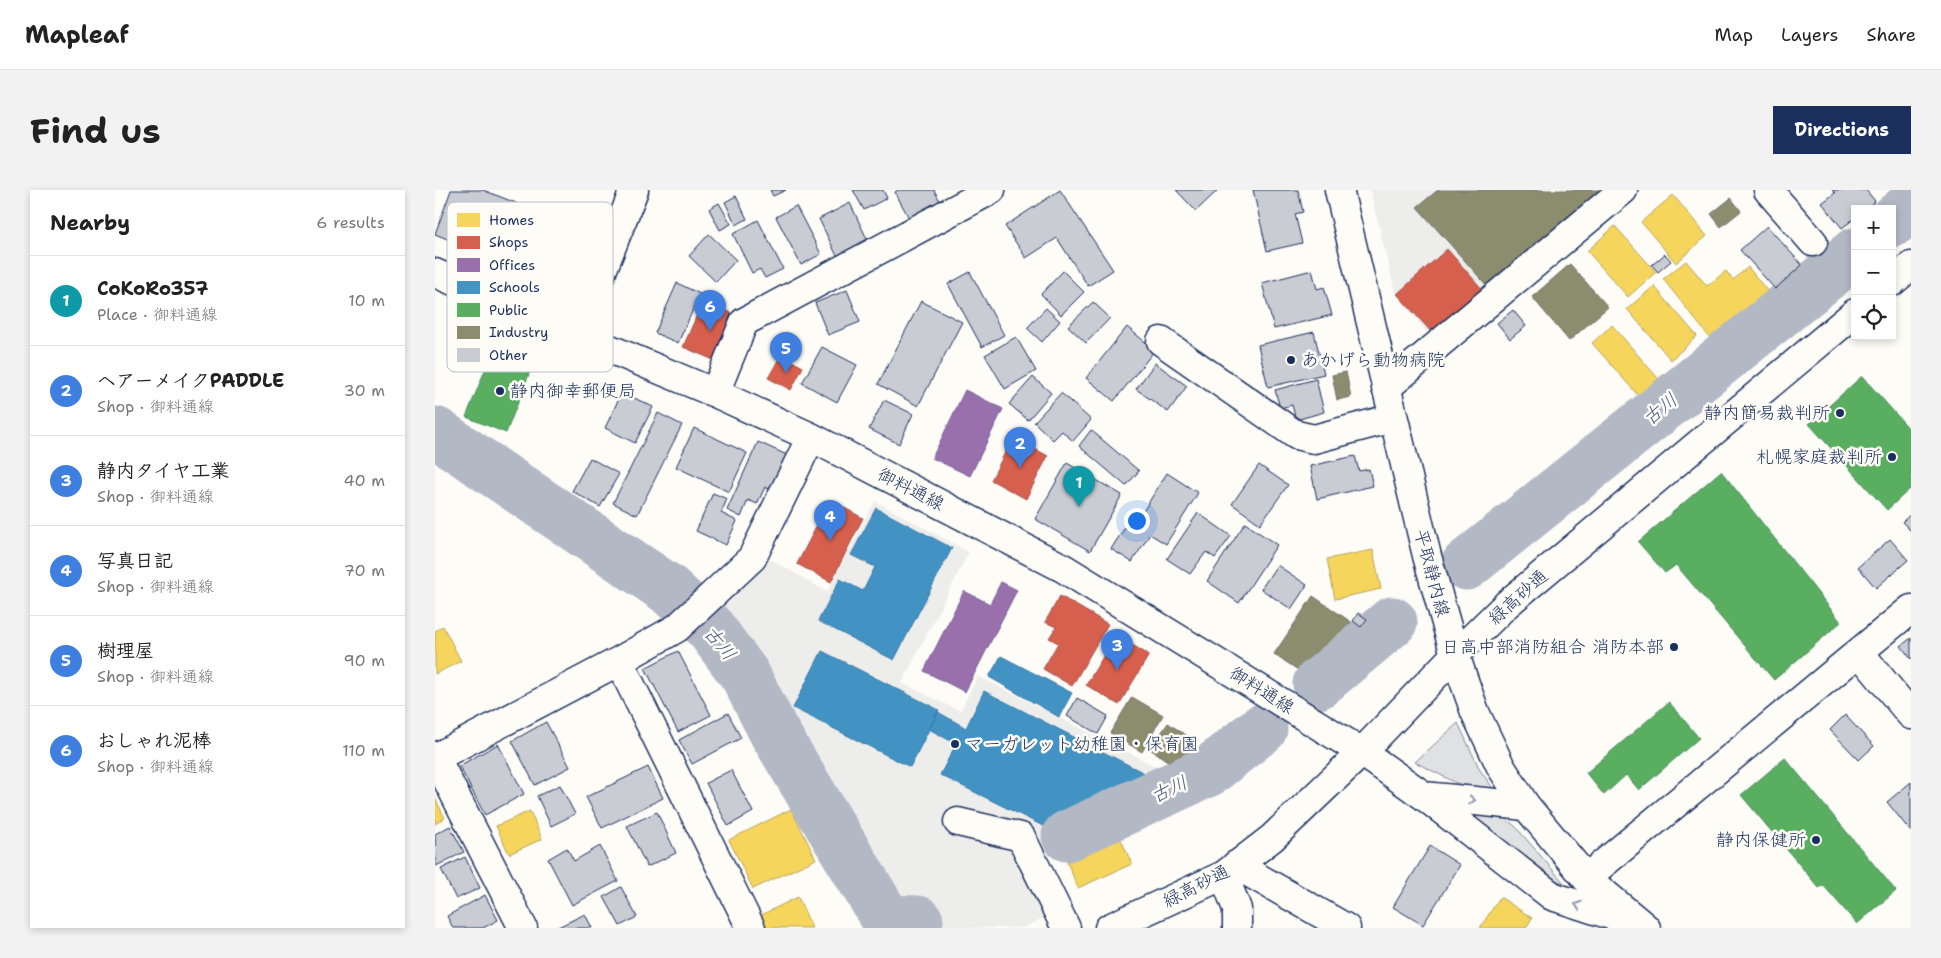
<!DOCTYPE html>
<html lang="en">
<head>
<meta charset="utf-8">
<style>
	body { margin:0; font-family:"Shantell Sans","Klee One",sans-serif; background:#f2f2f2; color:#222 }
	.controls { position:absolute; right:15px; top:15px; display:grid; overflow:hidden; border-radius:0px; box-shadow:0 2px 8px #0003 }
	.controls button { width:45px; height:45px; display:grid; place-items:center; padding:0; border:0; border-bottom:1px solid #e0e0e0; background:#fff; color:#222; font:25px sans-serif }
	.you { position:absolute; left:701px; top:330px; width:18px; height:18px; margin:-12px; border:4px solid #fff; border-radius:50%; background:#1a73e8; box-shadow:0 0 0 8px #1a73e833 }
	.badge { display:grid; place-items:center; width:32px; height:32px; border-radius:50%; background:#1b2f5e; color:#fff; font-size:16px; font-weight:700 }
	.pin { position:absolute; translate:-50% -41px; filter:drop-shadow(0 1px 2px #0008) }
	.pin::after { content:''; position:absolute; top:26px; width:18px; height:15px; background:inherit; clip-path:polygon(0 0,100% 0,50% 100%) }
	.list { margin:0; padding:0; list-style:none }
	h2 { display:flex; justify-content:space-between; align-items:center; height:65px; margin:0; padding:0 20px; font-size:21px }
	h2 small { font-size:16px; font-weight:400; color:#767676 }
	.list li { display:grid; grid-template-columns:32px 1fr auto; gap:15px; align-items:center; box-sizing:border-box; height:90px; padding:0 20px; border-top:1px solid #e0e0e0 }
	.list b { display:block; font-size:19px; white-space:nowrap }
	.list p { margin:0; font-size:16px; white-space:nowrap; color:#767676 }
	.list em { font-size:16px; font-style:normal; color:#767676 }
	.icon { flex:none; width:28px; height:28px; fill:none; stroke:currentColor; stroke-width:2; stroke-linecap:round; stroke-linejoin:round }
	.map { position:relative; flex:none; width:1476px; height:738px; overflow:hidden; border-radius:0px }
	header { display:flex; align-items:center; gap:30px; box-sizing:border-box; height:70px; padding:0 25px; background:#fff; border-bottom:1px solid #e0e0e0 }
	header strong { font-size:24px }
	nav { display:flex; gap:28px; margin-inline-start:auto; font-size:18px }
	.intro { display:flex; align-items:center; justify-content:space-between; box-sizing:border-box; height:120px; padding:0 30px }
	h1 { margin:0; font-size:35px }
	.button { padding:12px 22px; border-radius:0px; background:#1b2f5e; color:#fff; font-size:18px; font-weight:700 }
	main { display:flex; gap:30px; padding:0 30px }
	aside { flex:1; background:#fff; border-radius:0px; box-shadow:0 2px 8px #0003 }
	.map>svg:first-child { display:block }
</style>
</head>
<body>
<header>
<strong>Mapleaf</strong>
<nav><a>Map</a><a>Layers</a><a>Share</a></nav>
</header>
<div class="intro"><h1>Find us</h1><a class="button">Directions</a></div>
<main>
<aside>
<h2>Nearby<small>6 results</small></h2>
<ul class="list">
<li><span class="badge" style="background:#0f9aa8">1</span><div><b>CoKoRo357</b><p>Place · 御料通線</p></div><em>10 m</em></li>
<li><span class="badge" style="background:#3f7fe0">2</span><div><b>ヘアーメイクPADDLE</b><p>Shop · 御料通線</p></div><em>30 m</em></li>
<li><span class="badge" style="background:#3f7fe0">3</span><div><b>静内タイヤ工業</b><p>Shop · 御料通線</p></div><em>40 m</em></li>
<li><span class="badge" style="background:#3f7fe0">4</span><div><b>写真日記</b><p>Shop · 御料通線</p></div><em>70 m</em></li>
<li><span class="badge" style="background:#3f7fe0">5</span><div><b>樹理屋</b><p>Shop · 御料通線</p></div><em>90 m</em></li>
<li><span class="badge" style="background:#3f7fe0">6</span><div><b>おしゃれ泥棒</b><p>Shop · 御料通線</p></div><em>110 m</em></li>
</ul>
</aside>
<div class="map">
<svg width="1476" height="738" viewBox="0 0 1476 738">
	<rect width="100%" height="100%" fill="#fdfcf7"/>
	<filter id="ink" filterUnits="userSpaceOnUse"><feTurbulence type="fractalNoise" baseFrequency=".02" numOctaves="2"/><feDisplacementMap in="SourceGraphic" scale="10" xChannelSelector="R" yChannelSelector="G"/><feConvolveMatrix kernelMatrix="1 2 1 2 8 2 1 2 1" color-interpolation-filters="sRGB"/></filter>
	<g filter="url(#ink)">
		<!-- built -->
		<path fill="#edeeec" d="M935 0H1177L997 149 960 102Z
			M440 311 534 362 467 493 525 521 543 486 744 588 606 655 634 715 588 738H471L331 502 299 454 276 421 330 366 392 402Z"/>
		<!-- green -->
		<path fill="#e0e1e3" stroke="#7e88a0" d="M1023 533 1045 580 1062 604 1033 599 980 572Z
			M1017 619 1066 625 1080 636 1129 693 1116 689Z"/>
		<!-- homes -->
		<path fill="#f6d55c" stroke="#b4a35d" d="M1238 5 1272 46 1241 73 1206 32Z
			M1180 36 1221 82 1193 107 1152 61Z
			M1251 71 1272 96 1291 81 1298 90 1313 77 1337 107 1279 153 1228 89Z
			M1219 96 1262 146 1236 170 1192 119Z
			M1177 135 1228 194 1208 211 1157 153Z
			M938 360 946 399 900 409 892 369Z
			M8 436 26 471 0 484V441Z
			M0 608 10 628 0 634Z
			M356 619 381 669 318 699 294 650Z
			M95 621 107 649 74 664 61 636Z
			M680 636 697 674 643 698 627 660Z
			M363 707 377 738H332L326 725Z
			M1065 707 1097 728 1091 738H1045Z"/>
		<!-- shops -->
		<path fill="#d6604d" stroke="#9e5152" d="M1012 59 1049 101 999 145 962 104Z
			M268 111 301 125 281 171 248 157Z
			M346 165 368 177 356 200 333 188Z
			M578 247 613 266 591 309 556 290Z
			M395 310 428 328 396 392 362 374Z
			M625 406 673 434 637 496 608 479 623 453 614 448 621 437 610 432Z
			M681 445 714 465 684 515 651 495Z"/>
		<!-- offices -->
		<path fill="#9970ab" stroke="#735c94" d="M530 200 568 219 535 286 497 268Z
			M566 392 582 400 530 502 489 481 529 401 555 414Z"/>
		<!-- schools -->
		<path fill="#4393c3" stroke="#3775a5" d="M441 318 517 358 459 470 383 431 405 389 428 401 440 377 416 365Z
			M387 461 504 520 475 577 358 518Z
			M566 466 637 503 624 527 554 487Z
			M549 501 717 587 610 637 505 585 521 554 494 539 503 522 531 538Z"/>
		<!-- public -->
		<path fill="#5aae61" stroke="#478860" d="M59 158 98 174 71 243 31 227Z
			M1427 186 1476 241V298L1452 320 1374 234Z
			M1286 281 1406 432 1339 490 1241 375 1230 383 1203 352Z
			M1234 512 1264 548 1204 600 1191 585 1169 605 1151 583Z
			M1350 568 1461 701 1422 734 1388 695 1384 698 1306 605Z"/>
		<!-- industry -->
		<path fill="#8c8c6e" stroke="#6a7069" d="M1003 0H1174L1054 98 982 17Z
			M1296 8 1306 21 1286 37 1276 24Z
			M1135 74 1173 117 1134 151 1097 107Z
			M911 182 916 207 902 210 897 185Z
			M878 406 919 434 916 439 922 442 915 453 904 445 875 488 839 464Z
			M697 507 728 525 707 562 675 543Z
			M733 533 761 552 744 579 715 559Z"/>
		<g fill="none" stroke-linecap="round" stroke-linejoin="round">
			<!-- stream -->
			<path stroke="#76819c" stroke-width="9" d="M452 730 455 738"/>
			<!-- river -->
			<path stroke="#b3b8c5" stroke-width="51" d="M1457 32 1476 16
				M0 242 233 399 275 438 310 485 339 542 452 730 483 731
				M1031 375 1420 63
				M883 494 957 432
				M632 646 774 581 827 539"/>
		</g>
		<!-- building -->
		<path fill="#c9ccd3" stroke="#1b2f5e" d="M16 0H48L81 13 59 68 0 44Z
			M335 0H351L338 6Z
			M418 0H448L452 8 429 20Z
			M463 0H499L506 13 475 30 460 2Z
			M625 0 678 80 653 96 622 48 591 68 570 36Z
			M741 0H783L761 21Z
			M818 0H863L868 22 860 24 867 53 832 61Z
			M1397 0H1431L1440 11 1431 19H1420V28L1407 38 1387 13 1400 3Z
			M301 6 312 29 301 35 290 12Z
			M284 13 296 34 285 40 274 19Z
			M415 13 433 51 402 66 384 29Z
			M361 16 386 64 366 75 341 27Z
			M323 30 348 79 330 88 325 79 317 83 298 44Z
			M1332 36 1367 75 1340 99 1305 60Z
			M274 44 301 70 281 92 254 66Z
			M1230 64 1236 71 1223 82 1217 75Z
			M877 80 882 99 889 97 897 125 839 139 827 93Z
			M628 81 649 102 626 125 606 104Z
			M535 82 569 145 547 157 513 94Z
			M242 93 265 104 243 153 220 143Z
			M412 100 425 132 393 145 380 113Z
			M486 111 527 132 483 216 443 194Z
			M658 112 675 128 651 153 633 136Z
			M611 118 625 131 607 152 592 138Z
			M1078 120 1091 136 1075 149 1062 133Z
			M692 137 720 160 679 211 651 188Z
			M879 142 889 184 833 197 823 155Z
			M581 147 601 181 570 199 550 165Z
			M387 157 422 175 402 212 367 193Z
			M720 173 752 196 733 222 701 199Z
			M598 187 616 203 593 230 574 214Z
			M881 189 889 222 861 230 857 215 845 218 840 200Z
			M187 202 218 217 200 253 170 238Z
			M626 203 656 230 638 251 627 241 618 250 599 232Z
			M449 210 478 224 464 254 434 239Z
			M223 223 247 235 202 325 178 313Z
			M259 238 312 263 294 302 241 277Z
			M656 240 704 281 691 296 644 256Z
			M323 252 352 265 336 300 330 297 322 314 313 310 306 327 292 320Z
			M920 266 924 281 934 279 938 296 882 309 875 276Z
			M155 268 184 284 165 317 137 301Z
			M632 273 687 305 655 361 600 329Z
			M824 275 853 295 825 334 797 314Z
			M732 283 763 303 731 354 715 344 697 372 676 359 698 325 704 328Z
			M278 303 292 309 286 323 302 331 291 355 261 341Z
			M763 323 796 346 780 368 771 362 755 384 732 369Z
			M1476 324V341L1467 332Z
			M810 333 842 355 804 413 772 391Z
			M1455 349 1473 370 1441 398 1423 377Z
			M842 375 872 395 856 419 826 399Z
			M923 423 932 429 926 437 918 431Z
			M1476 448V469L1466 456Z
			M243 461 276 525 243 542 210 478Z
			M642 508 673 526 663 544 632 526Z
			M293 523 306 548 257 574 244 550Z
			M1410 525 1439 556 1424 570 1395 540Z
			M111 532 135 577 100 595 77 551Z
			M63 554 89 604 50 625 24 576Z
			M213 577 228 608 167 638 151 607Z
			M296 580 318 622 293 636 271 593Z
			M1476 592V642L1452 612Z
			M125 595 140 624 116 636 102 606Z
			M222 622 241 663 212 677 192 636Z
			M15 636 29 662 1 676 0 644Z
			M165 656 183 691 137 715 113 669 132 658 139 671Z
			M995 656 1025 675 988 735 958 717Z
			M30 667 45 698 21 709 6 679Z
			M186 697 202 727 185 736 169 707Z
			M50 705 63 730 48 738H18L12 726Z
			M150 724 157 738H121Z"/>
		<g fill="none" stroke-linecap="round" stroke-linejoin="round">
			<defs>
				<path id="minor" d="M1333 0 1378 52
					M0 83 142 145 280 203 376 247 628 378 927 562 989 606 1117 706 1206 735
					M1457 92 1476 76
					M142 145 199 0
					M726 151 861 245 879 249 958 228
					M951 198 1188 0
					M280 203 309 132 556 0
					M1424 462 1476 525
					M184 471 316 738
					M0 566 88 738
					M0 568 184 471 242 438 317 368 376 247
					M989 606 1091 616
					M523 632 586 647 631 738
					M801 675 911 738
					M789 685 802 719V738
					M1151 688 1476 419
					M674 738 789 685 837 648 927 562 1020 465 1072 414 1420 123"/>
				<path id="major" d="M904 0 992 366 1020 465 1040 522 1066 577 1091 616 1151 688 1211 738"/>
			</defs>
			<!-- minor casing -->
			<use href="#minor" stroke="#1b2f5e" stroke-width="31"/>
			<!-- major casing -->
			<use href="#major" stroke="#1b2f5e" stroke-width="31"/>
			<!-- minor -->
			<use href="#minor" stroke="#fdfcf7" stroke-width="28"/>
			<!-- major -->
			<use href="#major" stroke="#fdfcf7" stroke-width="28"/>
		</g>
		<!-- one-way arrows -->
		<defs><path id="oneway-chevron" d="M-2-3.5L2.5 0L-2 3.5" fill="none" stroke-width="1.6" stroke-linecap="round" stroke-linejoin="round" transform="scale(1.25)"/></defs>
		<g stroke="#8c96aa">
			<use href="#oneway-chevron" transform="translate(1037 610) rotate(5)"/>
			<use href="#oneway-chevron" transform="translate(1143 715) rotate(-162)"/>
		</g>
	</g>
	<!-- markers -->
	<g fill="#1b2f5e" stroke="#fdfcf7" stroke-width="2">
		<circle cx="856" cy="170" r="5"/>
		<circle cx="65" cy="201" r="5"/>
		<circle cx="1405" cy="223" r="5"/>
		<circle cx="1457" cy="267" r="5"/>
		<circle cx="1239" cy="457" r="5"/>
		<circle cx="520" cy="554" r="5"/>
		<circle cx="1381" cy="650" r="5"/>
	</g>
	<g text-anchor="middle" dominant-baseline="central" stroke-width="5" stroke-linejoin="round" paint-order="stroke">
		<!-- poi labels -->
		<g font-size="18" fill="#1b2f5e" stroke="#fdfcf7" text-anchor="end">
			<text x="866" y="170" text-anchor="start">あかげら動物病院</text>
			<text x="75" y="201" text-anchor="start">静内御幸郵便局</text>
			<text x="1395" y="223">静内簡易裁判所</text>
			<text x="1447" y="267">札幌家庭裁判所</text>
			<text x="1229" y="457">日高中部消防組合 消防本部</text>
			<text x="530" y="554" text-anchor="start">マーガレット幼稚園・保育園</text>
			<text x="1371" y="650">静内保健所</text>
		</g>
		<!-- street labels -->
		<g font-size="18" fill="#1b2f5e" stroke="#fdfcf7">
			<text transform="translate(476 299) rotate(27)">御料通線</text>
			<text transform="translate(997 383) rotate(75)">平取静内線</text>
			<text transform="translate(1083 407) rotate(-42)">緑高砂通</text>
			<text transform="translate(827 500) rotate(32)">御料通線</text>
			<text transform="translate(761 696) rotate(-27)">緑高砂通</text>
		</g>
		<!-- water labels -->
		<g font-size="19" font-style="italic" fill="#49587d" stroke="#fdfcf7">
			<text transform="translate(1225 219) rotate(-39)">古川</text>
			<text transform="translate(285 453) rotate(51)">古川</text>
			<text transform="translate(734 599) rotate(-25)">古川</text>
		</g>
	</g>
	<!-- legend -->
	<rect x="12" y="12" width="166" height="170" rx="8" fill="#fdfcf7" stroke="#b9bec9" stroke-width="1"/>
	<rect x="22" y="23" width="23" height="14" fill="#f6d55c"/>
	<rect x="22" y="46" width="23" height="13" fill="#d6604d"/>
	<rect x="22" y="68" width="23" height="14" fill="#9970ab"/>
	<rect x="22" y="91" width="23" height="13" fill="#4393c3"/>
	<rect x="22" y="113" width="23" height="14" fill="#5aae61"/>
	<rect x="22" y="136" width="23" height="13" fill="#8c8c6e"/>
	<rect x="22" y="158" width="23" height="14" fill="#c9ccd3"/>
	<g font-size="14" fill="#1b2f5e">
		<text x="54" y="35">Homes</text>
		<text x="54" y="57">Shops</text>
		<text x="54" y="80">Offices</text>
		<text x="54" y="102">Schools</text>
		<text x="54" y="125">Public</text>
		<text x="54" y="147">Industry</text>
		<text x="54" y="170">Other</text>
	</g>
</svg>
<div class="controls">
<button>+</button>
<button>−</button>
<button><svg class="icon" aria-label="locate" viewBox="0 0 24 24"><circle cx="12" cy="12" r="6"/><path d="M12 2v4M12 18v4M2 12h4M18 12h4"/></svg></button>
</div>
<div class="you"></div>
<div class="pin badge" style="left:644px;top:317px;background:#0f9aa8">1</div>
<div class="pin badge" style="left:585px;top:278px;background:#3f7fe0">2</div>
<div class="pin badge" style="left:682px;top:480px;background:#3f7fe0">3</div>
<div class="pin badge" style="left:395px;top:351px;background:#3f7fe0">4</div>
<div class="pin badge" style="left:351px;top:183px;background:#3f7fe0">5</div>
<div class="pin badge" style="left:275px;top:141px;background:#3f7fe0">6</div>
</div>
</main>
</body>
</html>
